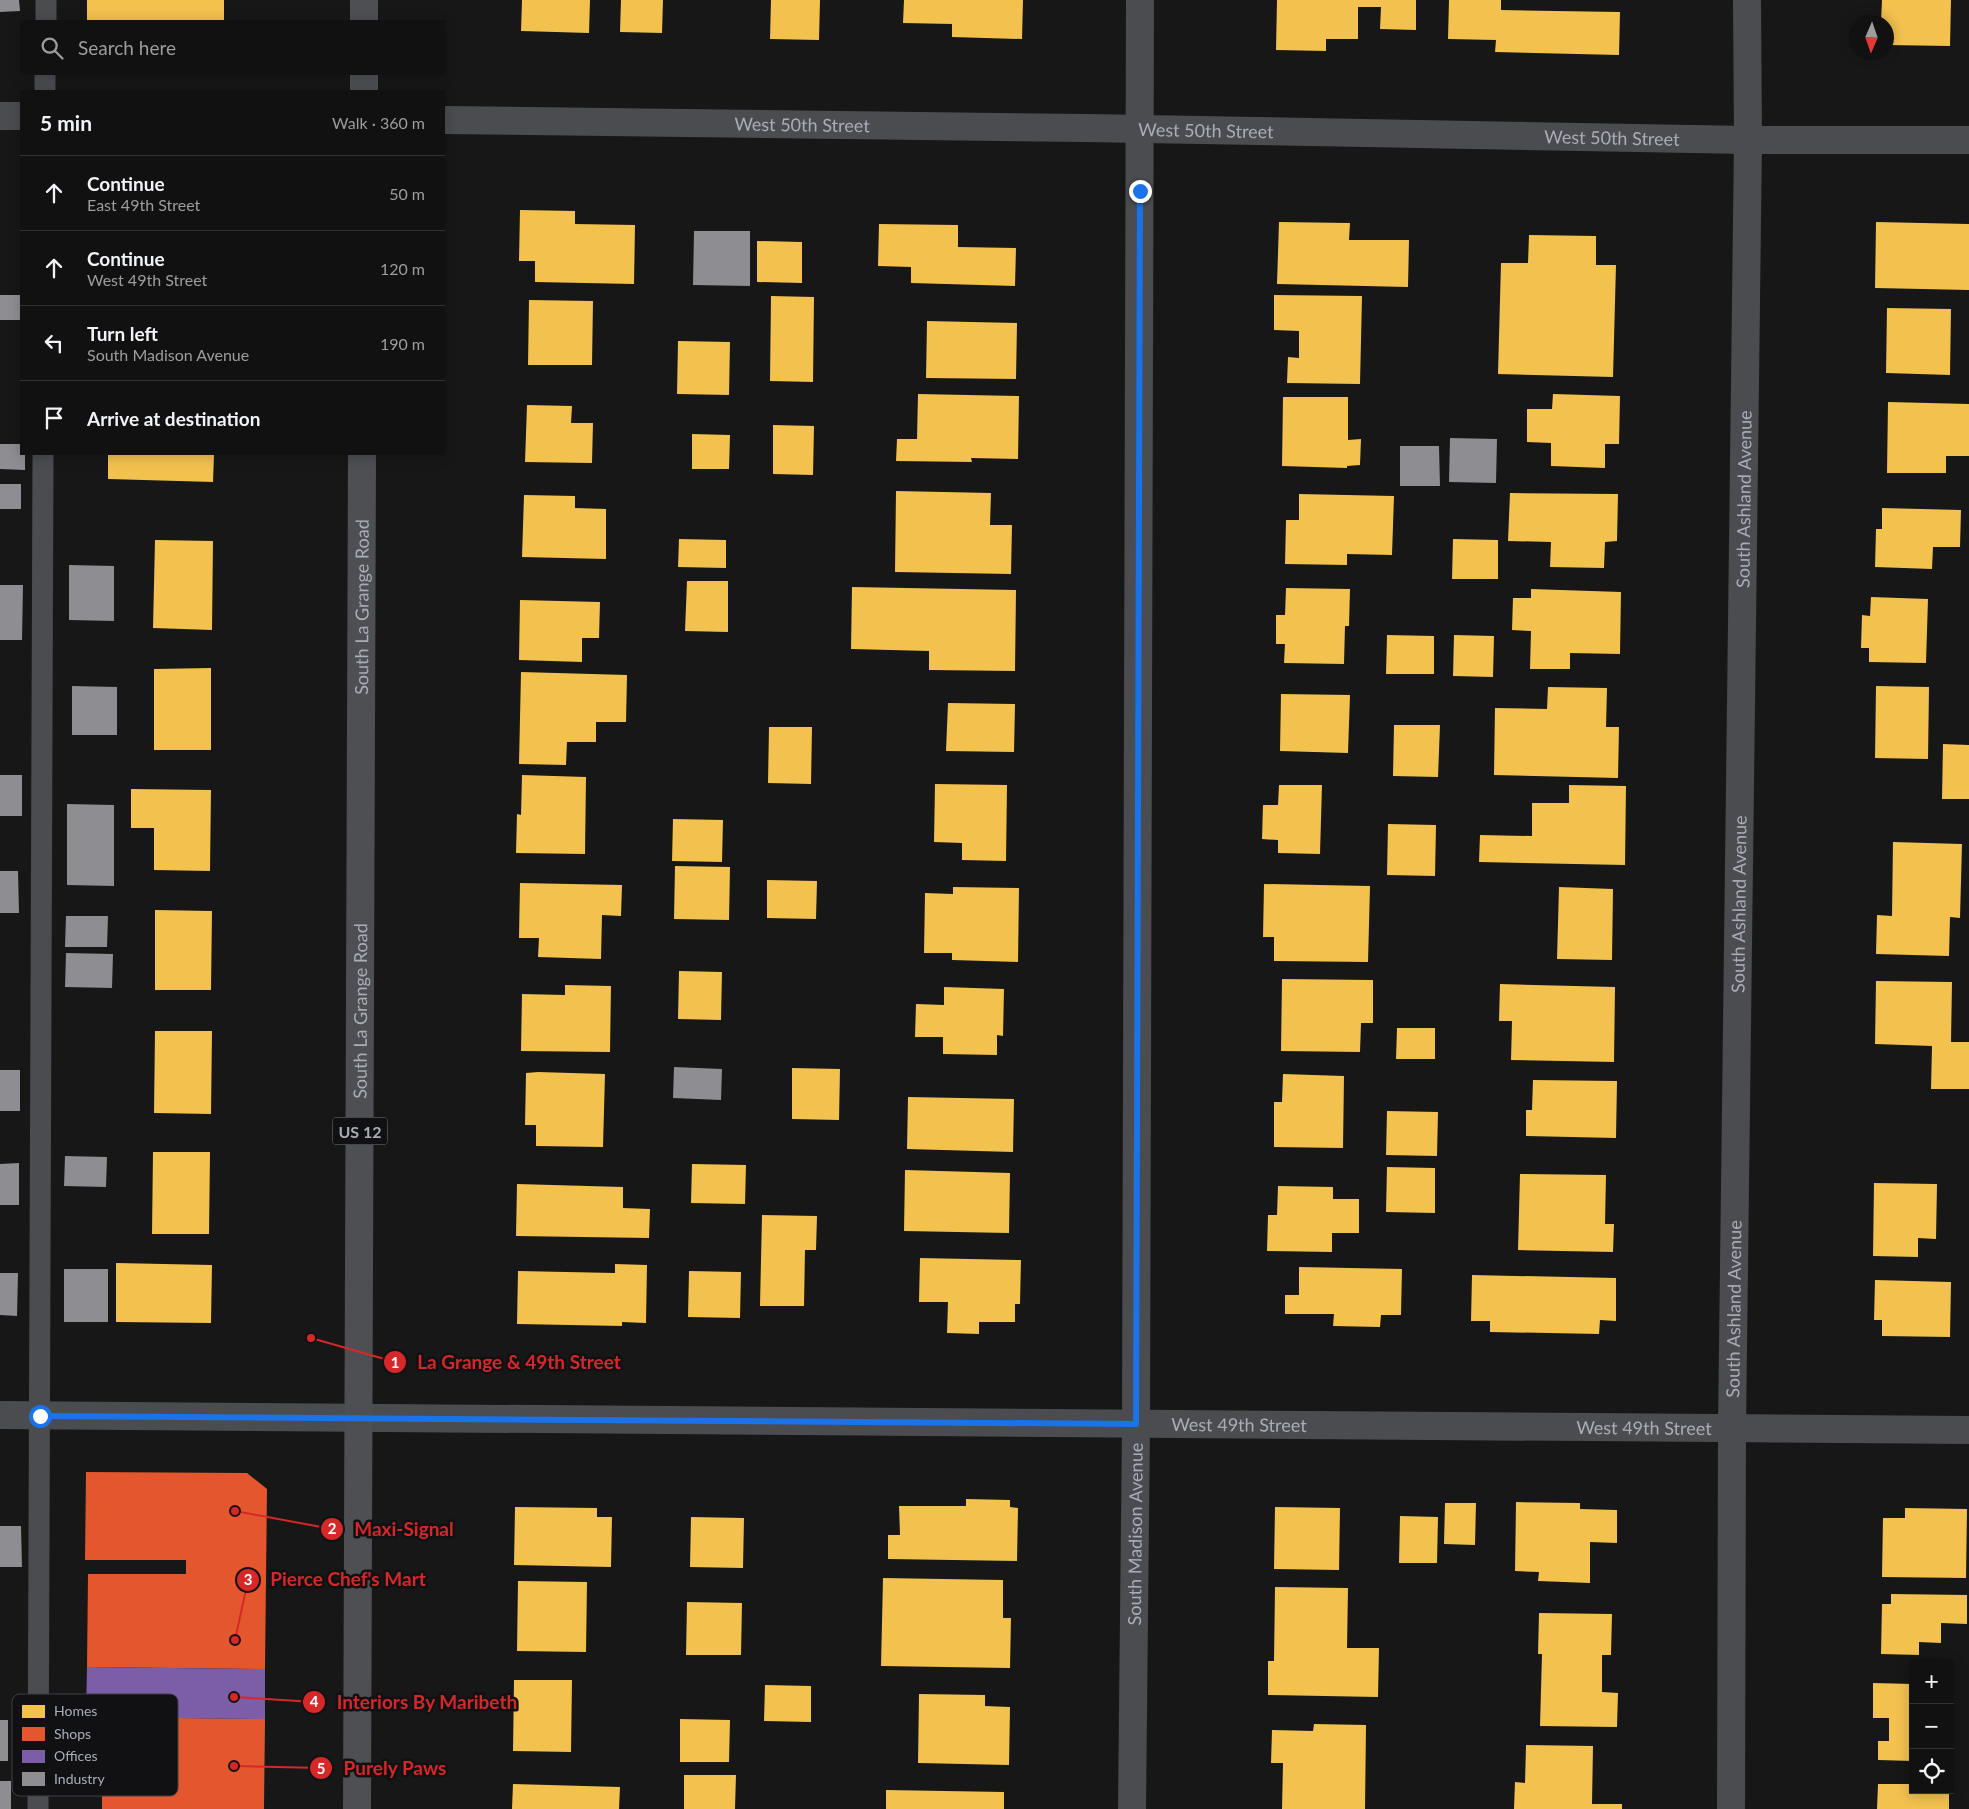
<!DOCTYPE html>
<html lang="en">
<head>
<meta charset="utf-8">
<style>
	body { margin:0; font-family:Lato,sans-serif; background:#1a1a1a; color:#f1f3f6 }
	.controls { position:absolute; right:15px; bottom:15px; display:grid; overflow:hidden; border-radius:0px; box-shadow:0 2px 12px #0003 }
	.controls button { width:45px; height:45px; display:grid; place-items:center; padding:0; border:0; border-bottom:1px solid #303131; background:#111; color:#f1f3f6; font:25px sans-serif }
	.compass { position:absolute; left:1849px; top:15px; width:45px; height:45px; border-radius:50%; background:#111; box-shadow:0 2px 12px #0003; rotate:182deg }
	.stop { position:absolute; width:15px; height:15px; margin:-11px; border:4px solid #1a73e8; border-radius:50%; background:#fff }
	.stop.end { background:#1a73e8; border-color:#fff; box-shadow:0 1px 5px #0008 }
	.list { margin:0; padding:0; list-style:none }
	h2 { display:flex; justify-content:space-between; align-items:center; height:65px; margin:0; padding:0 20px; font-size:21px }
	h2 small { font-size:16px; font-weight:400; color:#9c9d9f }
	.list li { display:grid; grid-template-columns:32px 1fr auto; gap:15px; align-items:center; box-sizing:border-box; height:75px; padding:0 20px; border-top:1px solid #303131 }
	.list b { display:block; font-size:19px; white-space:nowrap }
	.list p { margin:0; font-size:16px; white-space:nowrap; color:#9c9d9f }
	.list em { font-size:16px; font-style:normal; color:#9c9d9f }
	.icon { flex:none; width:28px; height:28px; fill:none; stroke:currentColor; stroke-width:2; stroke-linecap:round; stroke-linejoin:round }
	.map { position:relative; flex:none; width:1969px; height:1809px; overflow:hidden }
	.search { position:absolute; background:#111; box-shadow:0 2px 12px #0003; left:20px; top:20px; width:425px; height:55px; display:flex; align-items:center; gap:12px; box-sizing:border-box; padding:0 18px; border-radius:0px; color:#9c9d9f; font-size:19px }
	.panel { position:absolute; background:#111; box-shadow:0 2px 12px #0003; left:20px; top:90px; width:425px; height:365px; border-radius:0px }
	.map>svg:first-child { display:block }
</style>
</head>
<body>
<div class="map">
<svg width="1969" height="1809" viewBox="0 0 1969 1809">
	<rect width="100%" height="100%" fill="#171717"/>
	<!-- homes -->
	<path fill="#f2c14e" d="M87 0H224V21H87Z
		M522 0H590L589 33 521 31Z
		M621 0H663L662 33 620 32Z
		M771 0H820L819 40 770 39Z
		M904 0H1023L1022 39 952 37V24L903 23Z
		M1277 0H1416V30L1380 29 1381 7H1358V39H1326V51L1276 50Z
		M1449 0H1501V10L1620 12 1619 55 1495 52 1496 40 1448 39Z
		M1882 0H1951L1950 46 1886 45V22H1881Z
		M520 210 575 211V224L635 225 634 284 535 282V261H519Z
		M1279 222 1350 223 1349 240H1409L1408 287 1277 284Z
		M1876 222 1969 224V290L1875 288Z
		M879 224 958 225V247L1016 248 1015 286 911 283V267L878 266Z
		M1529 235 1596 236V265H1616L1613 377 1498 374 1501 263H1528Z
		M757 241 802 242V283L757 282Z
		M1274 295 1362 296 1360 384 1287 383 1288 357 1299 358V331L1274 330Z
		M771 296 814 297 813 382 770 381Z
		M529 300 593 301 592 365H528Z
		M1887 308 1951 309 1950 375 1886 373Z
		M927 321 1017 323 1016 379 926 378Z
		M678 341 730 342 729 395 677 394Z
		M918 394 1019 396 1018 459 971 458 972 462 896 461 897 439H917Z
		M1553 394 1620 396 1619 444H1605V468L1551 466V443L1527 442V409H1552Z
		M1283 397H1348V440L1361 439 1360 465 1347 466V468L1282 466Z
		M1888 402 1969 404V456H1946V473H1887Z
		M527 405 572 406 571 423H593L592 463 525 462Z
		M773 425 814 426 813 475 773 474Z
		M692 434 730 435 729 469H692Z
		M108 454H214L213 482 108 479Z
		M896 491 991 493 990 525H1012L1011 574 895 572Z
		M1510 493 1618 494 1617 541 1605 542 1604 568 1550 567 1551 542 1508 541Z
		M1299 494 1394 496 1392 555 1347 554V565L1285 564 1286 520H1299Z
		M524 495 575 496V508L606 509V559L522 557Z
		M1882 508 1961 510 1960 547H1933L1932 569 1875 567 1876 529H1882Z
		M679 539 726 540V568L678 567Z
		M1453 539 1498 540V579H1452Z
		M155 540 213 541 212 630 153 628Z
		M687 581H728V632L685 631Z
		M852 587 1016 590 1015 671 929 670V651L851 649Z
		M1286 588 1350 589 1349 626H1345L1344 664 1284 663 1285 644H1276V615H1285Z
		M1531 589 1621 592 1620 654 1570 653V669H1530L1531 631 1512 630 1513 598H1531Z
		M1871 597 1928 599 1926 663 1869 662V648H1861L1862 615 1870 616Z
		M520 600 600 602 599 638H582V662L519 660Z
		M1387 635 1434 636V674H1386Z
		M1454 635 1494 636 1493 677 1453 676Z
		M211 668V750H154V669Z
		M521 672 627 675 626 722H596V742H567L566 765 519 764Z
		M1876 686 1929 687 1928 759 1875 758Z
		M1548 687 1607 688 1606 727H1619L1618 778 1494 775 1495 708 1547 709Z
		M1281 694 1350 695 1348 753 1280 751Z
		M948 703 1015 704 1014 752 946 751Z
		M1394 725H1440L1438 777 1393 776Z
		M769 727H812L811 784 768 783Z
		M1943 744 1969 745V799H1942Z
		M522 775 586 777 585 854 516 853 517 814 521 815Z
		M935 784 1007 785 1006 861 962 860V843L934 842Z
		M1279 785H1322L1320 854 1278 853V840L1262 839 1263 805H1278Z
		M1569 785 1626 786 1625 865 1479 862 1480 835 1532 836V803H1569Z
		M131 789 211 790 210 871 154 870V828H131Z
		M673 819 723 820 722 862 672 861Z
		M1388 824 1436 825 1435 876 1387 875Z
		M1893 842 1962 844 1960 918 1950 917 1949 956 1876 954 1877 915 1892 916Z
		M675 866 730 867 729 920 674 919Z
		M767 880 817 881 816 919 767 918Z
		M520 883 622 885 621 916 602 915 601 959 538 957 539 938H519Z
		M1264 884 1370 886 1368 962 1274 961V937H1263Z
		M953 887 1019 888 1018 962 952 960V953H924L925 893 953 894Z
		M1559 887 1613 889 1612 960 1557 959Z
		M155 910 212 911 211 990H155Z
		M679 971 722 972 721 1020 678 1019Z
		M1282 979 1373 980V1023H1361L1360 1052 1281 1051Z
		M1876 981 1952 982 1951 1042H1969V1089H1931L1932 1046 1875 1044Z
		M1500 984 1615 987 1614 1062 1511 1060 1512 1021H1499Z
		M565 985 611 986 610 1052 521 1051 522 994 565 995Z
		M944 987 1004 989 1003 1036 997 1035V1055L943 1054V1037H915L916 1004 944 1005Z
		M1397 1028H1435V1059H1396Z
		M155 1031H212L211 1114 154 1113Z
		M792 1068 840 1069 839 1120 792 1119Z
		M538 1072 605 1074 603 1147 536 1146V1125H525L526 1073Z
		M1283 1074 1344 1076 1343 1148 1274 1147V1102H1282Z
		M1533 1080 1617 1081 1616 1138 1526 1136V1110H1532Z
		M908 1097 1014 1099 1013 1152 907 1149Z
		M1387 1111 1438 1112 1437 1156 1386 1155Z
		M153 1152H210L209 1234H152Z
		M692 1164 746 1165 745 1204 691 1203Z
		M1387 1167 1435 1168V1213L1386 1212Z
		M905 1170 1010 1173 1009 1233 904 1231Z
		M1520 1174 1606 1175 1605 1224H1614L1613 1252 1518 1250Z
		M1874 1183 1937 1184 1936 1239 1918 1238V1257L1873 1256Z
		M517 1184 623 1187V1208L650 1209 649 1238 516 1236Z
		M1278 1186 1333 1187V1199H1359V1233H1332V1252L1267 1251 1268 1215H1277Z
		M762 1215 817 1216 816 1250H805L804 1306H760Z
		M920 1258 1021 1260 1020 1304H1015V1322H979V1334L947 1333 948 1302H919Z
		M116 1263 212 1265 211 1323 116 1322Z
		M615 1264 647 1265 646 1323 622 1322V1326L517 1324 518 1271 615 1273Z
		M1299 1267 1402 1269 1401 1315H1381L1380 1327 1333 1326 1334 1314H1285V1295H1299Z
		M689 1271 741 1272 740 1318 688 1317Z
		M1472 1275 1616 1278V1321L1600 1320 1599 1334 1490 1332V1321H1471Z
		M1875 1280 1951 1282 1950 1337 1882 1336V1320H1874Z
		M966 1499 1010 1500V1507L1018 1508 1017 1561 888 1559V1535H900L899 1506H966Z
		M1516 1502 1580 1503V1509L1617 1510V1543L1590 1542V1583L1538 1581 1539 1572 1515 1571Z
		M1445 1503H1476L1475 1545 1444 1544Z
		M515 1507 597 1508V1517H612L611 1567 514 1565Z
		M1275 1507 1340 1508 1339 1570 1274 1569Z
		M1905 1508 1967 1509 1966 1578 1882 1577 1883 1518H1905Z
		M1400 1516 1438 1517 1437 1563H1399Z
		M691 1517 744 1518 743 1568 690 1567Z
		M883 1578 1003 1580V1618H1011L1010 1668 881 1666Z
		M518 1581 587 1582 586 1652 517 1651Z
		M1275 1587 1348 1588 1347 1648H1379L1378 1697 1268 1695V1661H1274Z
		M1891 1594 1967 1595V1624L1941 1623V1643L1919 1642V1655L1881 1654 1882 1604H1891Z
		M687 1602 742 1603 741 1655H686Z
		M1539 1613 1612 1614 1611 1655H1602V1692L1618 1693 1617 1727 1540 1726 1542 1654H1538Z
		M514 1680H572L571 1752 513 1751Z
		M1873 1683 1913 1684V1761L1878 1760V1741H1889V1718H1873Z
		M765 1685 811 1686V1722L764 1721Z
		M919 1694 985 1695V1706L1010 1707 1009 1765 918 1763Z
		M680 1719 730 1720 729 1762H680Z
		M1314 1724 1366 1725 1365 1809H1282L1283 1763H1271L1272 1730 1313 1731Z
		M1526 1745 1593 1746 1592 1804H1622V1809H1514L1515 1782 1525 1783Z
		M684 1775H736L735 1809H684Z
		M513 1784 620 1787 619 1809H512Z
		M1878 1784H1913V1790H1949V1809H1877Z
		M886 1790 1004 1792V1809H886Z"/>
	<!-- shops -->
	<path fill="#e4572e" d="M86 1472 247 1473 267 1489 265 1669 87 1667 88 1574H186V1560H85Z
		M102 1717 265 1719 264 1809H102Z"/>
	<!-- offices -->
	<path fill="#7b5ea7" d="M87 1667 265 1669V1719L86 1717Z"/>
	<!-- industry -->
	<path fill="#8d8d92" d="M0 0H19L20 11 0 12Z
		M694 231H750V286L693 285Z
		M0 295H21V320H0Z
		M1450 438 1497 439 1496 483 1449 482Z
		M0 444H21V454H25V470L0 469Z
		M1400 446H1439L1440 486H1400Z
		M0 484H21V509H0Z
		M69 565 114 566V621L69 620Z
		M0 585H23L22 640H0Z
		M72 686 117 687V735H72Z
		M0 775H22V816H0Z
		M67 804 114 805V886L67 885Z
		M0 871H18L19 913H0Z
		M66 916H108L107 947H65Z
		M66 953 113 954 112 988 65 987Z
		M674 1067 722 1069 721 1100 673 1098Z
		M0 1070H20V1111H0Z
		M65 1156 107 1157 106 1187 64 1186Z
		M19 1163V1205H0V1164Z
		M64 1269H108V1322H64Z
		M0 1273H18L17 1316 0 1315Z
		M0 1526H21L22 1567H0Z
		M0 1720H8V1761H0Z
		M0 1781H11V1809H0Z"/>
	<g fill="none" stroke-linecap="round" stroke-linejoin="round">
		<!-- lane -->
		<path stroke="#4b4c50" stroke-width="21" d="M46 21V0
			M45 91V74
			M38 1809 43 454"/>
		<!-- street -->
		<g stroke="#4b4c50" stroke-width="28">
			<path d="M0 116H21"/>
			<path id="s1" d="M444 120 1086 128 1748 140H1969"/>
			<path id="s2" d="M0 1415 1969 1430"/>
			<path id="s3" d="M1132 1809 1136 1424 1140 0"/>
			<path id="s4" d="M1731 1809 1732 1428 1748 140 1747 0"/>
		</g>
		<!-- primary -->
		<g stroke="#4d4f52" stroke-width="28">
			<path d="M364 21V0"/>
			<path d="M364 91V74"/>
			<path id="s5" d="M357 1809 362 454"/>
		</g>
	</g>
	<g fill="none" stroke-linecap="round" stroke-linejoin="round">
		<!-- route -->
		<path stroke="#1a73e8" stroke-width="6" d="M40 1416 1136 1424 1140 191"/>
	</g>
	<g text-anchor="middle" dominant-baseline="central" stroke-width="5" stroke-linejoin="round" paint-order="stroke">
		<!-- shield labels -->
		<rect fill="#111113" stroke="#7b7e86" stroke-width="1" x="332.5" y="1117.5" width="55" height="27" rx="4"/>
		<g font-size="16" font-weight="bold" fill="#a8adb8">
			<text x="360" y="1131">US 12</text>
		</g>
		<!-- street labels -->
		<g font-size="18" fill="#a8adb8" stroke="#111113">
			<text stroke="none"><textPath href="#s1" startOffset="358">West 50th Street</textPath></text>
			<text stroke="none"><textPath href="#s1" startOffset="762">West 50th Street</textPath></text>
			<text stroke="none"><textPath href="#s1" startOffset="1168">West 50th Street</textPath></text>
			<text stroke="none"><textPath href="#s4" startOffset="1310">South Ashland Avenue</textPath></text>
			<text stroke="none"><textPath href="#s5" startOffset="1202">South La Grange Road</textPath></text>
			<text stroke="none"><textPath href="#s4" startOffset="905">South Ashland Avenue</textPath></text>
			<text stroke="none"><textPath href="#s5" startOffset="798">South La Grange Road</textPath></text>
			<text stroke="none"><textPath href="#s4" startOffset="500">South Ashland Avenue</textPath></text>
			<text stroke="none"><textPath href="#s2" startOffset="1239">West 49th Street</textPath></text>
			<text stroke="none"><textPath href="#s2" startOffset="1644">West 49th Street</textPath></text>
			<text stroke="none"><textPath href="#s3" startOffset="275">South Madison Avenue</textPath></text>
		</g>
	</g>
	<!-- legend -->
	<rect x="12" y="1694" width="166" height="102" rx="8" fill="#111113" stroke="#3e4045" stroke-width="1"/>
	<rect x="22" y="1705" width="23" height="13" fill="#f2c14e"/>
	<rect x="22" y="1727" width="23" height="14" fill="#e4572e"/>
	<rect x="22" y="1750" width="23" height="13" fill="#7b5ea7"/>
	<rect x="22" y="1772" width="23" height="14" fill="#8d8d92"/>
	<g font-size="14" fill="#a8adb8">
		<text x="54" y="1716">Homes</text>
		<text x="54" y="1739">Shops</text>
		<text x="54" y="1761">Offices</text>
		<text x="54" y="1784">Industry</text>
	</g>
	<!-- callouts -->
	<path fill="none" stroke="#d62828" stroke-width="2" d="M311 1338L395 1362M235 1511L332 1529M235 1640L248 1580M234 1697L314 1702M234 1766L321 1768"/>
	<g fill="#d62828" stroke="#111113" stroke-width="2">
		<circle cx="311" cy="1338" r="5"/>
		<circle cx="235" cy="1511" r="5"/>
		<circle cx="235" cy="1640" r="5"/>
		<circle cx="234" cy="1697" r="5"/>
		<circle cx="234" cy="1766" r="5"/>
		<circle cx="395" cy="1362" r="12"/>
		<circle cx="332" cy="1529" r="12"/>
		<circle cx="248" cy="1580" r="12"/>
		<circle cx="314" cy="1702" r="12"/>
		<circle cx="321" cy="1768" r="12"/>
	</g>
	<g font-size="15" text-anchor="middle" font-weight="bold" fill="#fff">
		<text x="395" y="1368">1</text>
		<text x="332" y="1534">2</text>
		<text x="248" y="1585">3</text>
		<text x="314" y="1707">4</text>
		<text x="321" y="1774">5</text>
	</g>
	<g font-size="19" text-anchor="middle" font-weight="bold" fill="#d62828" stroke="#111113" stroke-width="5" stroke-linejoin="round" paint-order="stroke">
		<text x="519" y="1369">La Grange &amp; 49th Street</text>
		<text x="404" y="1536">Maxi-Signal</text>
		<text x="348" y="1586">Pierce Chef's Mart</text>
		<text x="427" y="1709">Interiors By Maribeth</text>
		<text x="395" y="1775">Purely Paws</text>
	</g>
</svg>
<div class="controls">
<button>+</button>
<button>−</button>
<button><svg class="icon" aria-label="locate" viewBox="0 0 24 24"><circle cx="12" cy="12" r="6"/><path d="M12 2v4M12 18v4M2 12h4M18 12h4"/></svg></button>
</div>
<svg class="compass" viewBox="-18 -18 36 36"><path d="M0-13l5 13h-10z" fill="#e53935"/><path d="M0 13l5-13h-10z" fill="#9c9d9f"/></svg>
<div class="stop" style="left:40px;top:1416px"></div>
<div class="stop end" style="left:1140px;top:191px"></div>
<div class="search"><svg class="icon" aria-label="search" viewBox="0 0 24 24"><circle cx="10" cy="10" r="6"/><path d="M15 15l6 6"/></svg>Search here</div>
<section class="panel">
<h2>5 min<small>Walk · 360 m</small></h2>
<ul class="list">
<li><svg class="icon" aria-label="ahead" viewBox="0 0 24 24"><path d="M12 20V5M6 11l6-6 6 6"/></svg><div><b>Continue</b><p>East 49th Street</p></div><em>50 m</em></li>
<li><svg class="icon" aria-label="ahead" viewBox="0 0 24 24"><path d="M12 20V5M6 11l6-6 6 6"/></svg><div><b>Continue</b><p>West 49th Street</p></div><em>120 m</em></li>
<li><svg class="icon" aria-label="left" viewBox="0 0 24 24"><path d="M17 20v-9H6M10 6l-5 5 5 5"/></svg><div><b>Turn left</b><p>South Madison Avenue</p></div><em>190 m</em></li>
<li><svg class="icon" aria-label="arrive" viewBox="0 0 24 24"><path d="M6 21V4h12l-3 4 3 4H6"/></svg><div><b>Arrive at destination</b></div></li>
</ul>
</section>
</div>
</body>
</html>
